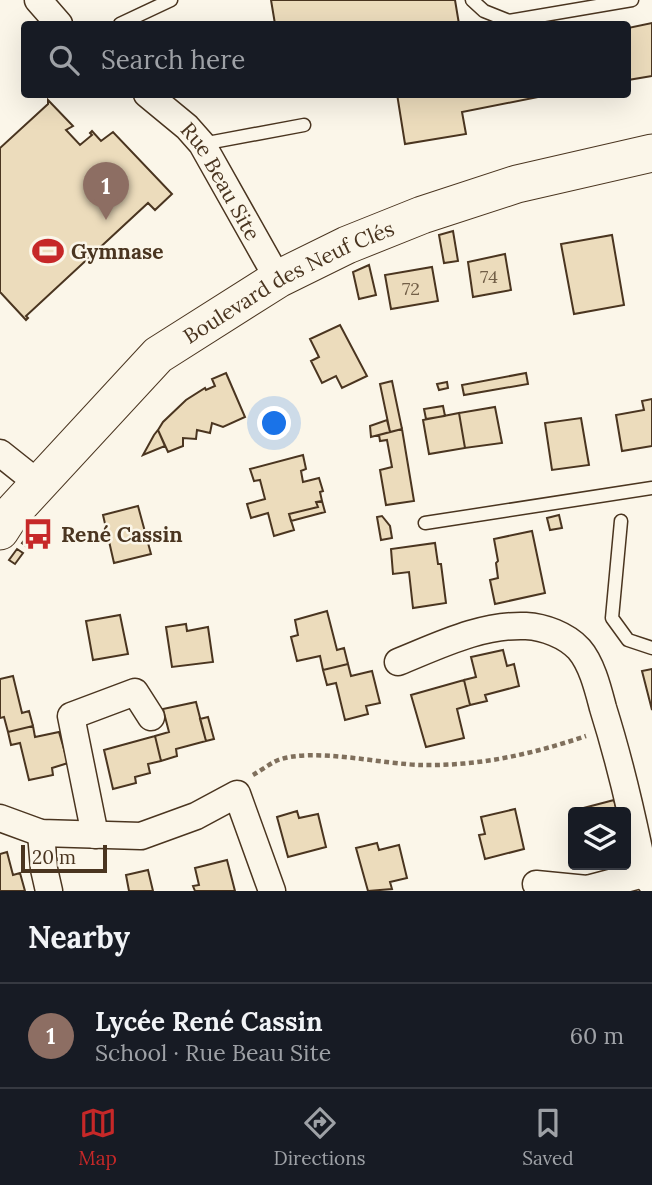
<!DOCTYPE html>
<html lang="en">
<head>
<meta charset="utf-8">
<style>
	body { margin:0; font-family:Lora,serif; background:#20242c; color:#f1f3f6 }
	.controls { position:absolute; right:21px; bottom:21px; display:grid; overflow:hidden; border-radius:7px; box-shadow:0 7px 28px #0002 }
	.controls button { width:63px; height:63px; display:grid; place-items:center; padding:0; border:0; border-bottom:2px solid #363941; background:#171b24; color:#f1f3f6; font:35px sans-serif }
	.scale { position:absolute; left:21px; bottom:18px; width:86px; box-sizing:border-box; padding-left:7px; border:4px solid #4a3520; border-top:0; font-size:19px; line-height:24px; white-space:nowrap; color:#4a3520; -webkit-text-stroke:5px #fbf6e9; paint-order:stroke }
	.you { position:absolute; left:275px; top:424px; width:24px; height:24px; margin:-18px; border:5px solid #fff; border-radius:50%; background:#1a73e8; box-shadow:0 0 0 10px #1a73e833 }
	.badge { display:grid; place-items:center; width:46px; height:46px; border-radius:50%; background:#c62828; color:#fff; font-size:23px; font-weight:700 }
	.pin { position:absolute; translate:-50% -58px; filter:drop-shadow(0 2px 4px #0008) }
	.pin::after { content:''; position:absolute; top:37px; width:24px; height:21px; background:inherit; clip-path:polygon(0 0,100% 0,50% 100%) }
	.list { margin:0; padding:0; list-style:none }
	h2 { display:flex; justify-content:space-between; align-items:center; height:91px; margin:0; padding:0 28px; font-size:30px }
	h2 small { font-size:23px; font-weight:400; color:#9ea1a6 }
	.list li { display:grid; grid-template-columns:46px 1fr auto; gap:21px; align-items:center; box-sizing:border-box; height:105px; padding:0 28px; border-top:2px solid #363941 }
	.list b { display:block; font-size:26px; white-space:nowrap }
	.list p { margin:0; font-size:23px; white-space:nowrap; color:#9ea1a6 }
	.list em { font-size:23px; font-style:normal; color:#9ea1a6 }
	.icon { flex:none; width:38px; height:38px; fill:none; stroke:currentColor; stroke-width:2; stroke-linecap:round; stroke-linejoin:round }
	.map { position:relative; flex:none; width:652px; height:891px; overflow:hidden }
	.search { position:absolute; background:#171b24; box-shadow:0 7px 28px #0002; left:21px; right:21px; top:21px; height:77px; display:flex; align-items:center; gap:18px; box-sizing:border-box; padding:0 24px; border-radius:7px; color:#9ea1a6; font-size:26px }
	.sheet { height:196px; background:#171b24 }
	nav { display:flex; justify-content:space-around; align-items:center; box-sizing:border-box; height:98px; border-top:2px solid #363941; background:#171b24; font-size:19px; color:#9ea1a6 }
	nav a { display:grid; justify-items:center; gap:4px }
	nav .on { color:#c62828 }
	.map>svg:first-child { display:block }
</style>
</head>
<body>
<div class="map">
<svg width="652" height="891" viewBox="0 0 652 891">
	<rect width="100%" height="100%" fill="#fbf6e9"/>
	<!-- building -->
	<path fill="#ecdcbc" stroke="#4a3520" stroke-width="2" d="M271 0H455L459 24H275Z
		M652 23V76L628 80V28Z
		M397 94H553L462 112 466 134 405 144Z
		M48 100 73 126 66 130 80 145 92 135 90 133 92 131 101 141 113 132 172 194 155 210 148 203 26 316 28 318 26 320 0 292V148L48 104Z
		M453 231 458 261 444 263 439 235Z
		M612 235 624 305 574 314 561 244Z
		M505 254 511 290 473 297 468 262Z
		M369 265 376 295 359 299 353 272Z
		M432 267 438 301 391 309 385 275Z
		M340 325 367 376 342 388 336 376 322 383 311 361 319 357 310 339Z
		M226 373 245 417 223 427 212 423 210 433 197 430 196 439 183 438V446L168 452 158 430 163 422 186 400 205 388 206 390 215 386 212 379Z
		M526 373 528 384 464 395 462 385Z
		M392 381 402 429 390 432 380 384Z
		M447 382 448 388 439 390 437 384Z
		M652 399V446L622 451 616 415 644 410 642 401Z
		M443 406 445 416 426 419 424 409Z
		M495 407 502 443 465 448 459 413Z
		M459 413 465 448 429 454 423 420Z
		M581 418 589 465 552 470 545 423Z
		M387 420 390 432 371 437 370 426Z
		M402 429 414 501 386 505 380 470 392 467 387 440 380 441 379 435Z
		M158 430 165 446 143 455 154 435Z
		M303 455 306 469 301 471 303 482 319 478 323 491 320 492 322 501 316 502 318 507 289 514 294 530 274 536 268 513 251 518 247 504 265 499 260 480 254 481 250 469Z
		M322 501 325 512 291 521 289 514 318 507 316 502Z
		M138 506 151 554 114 563 103 515Z
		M559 515 562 528 550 530 547 518Z
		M382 516 390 526 392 538 381 540 377 517Z
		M532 531 545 593 495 604 490 580 498 578 496 563 498 561 494 539Z
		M31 532 36 536 27 547 22 543Z
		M435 543 438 564H441L446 603 413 608 409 572 393 574 391 549Z
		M17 549 23 553 15 564 9 560Z
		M327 611 337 650 344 648 348 664 323 670 320 656 297 661 291 637 298 635 295 620Z
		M120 615 128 654 93 660 86 621Z
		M186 624 187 631 208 627 213 662 172 667 166 627Z
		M503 650 507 666 514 664 519 686 485 695 487 701 470 705 464 680 476 677 471 657Z
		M348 664 351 676 372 671 380 703 366 706 368 714 345 720 336 683 327 685 323 670Z
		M652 669V710L642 671Z
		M13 676 22 713 29 711 33 726 8 732 4 717 0 718V679Z
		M464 680 470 705 457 709 464 738 426 747 411 695Z
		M196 702 206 741 176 749 177 756 161 761 155 736 169 732 163 709Z
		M208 717 214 739 206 741 200 719Z
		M33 726 35 737 59 732 68 763 52 768 53 775 29 780 20 743 11 745 8 732Z
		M155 736 161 761 148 764 150 773 135 777 136 783 113 789 104 750Z
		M614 800 617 812H577L576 810Z
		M515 809 524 849 485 859 479 835 485 834 481 817Z
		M297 811 299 818 318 814 326 847 288 857 277 817Z
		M377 843 379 850 399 845 407 878 390 882 392 889 368 891 356 848Z
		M7 852 13 875 20 873 25 891H0V854Z
		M227 860 235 891H195L193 886 199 885 195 868Z
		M148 870 153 891H129L126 875Z"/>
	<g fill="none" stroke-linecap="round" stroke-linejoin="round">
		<defs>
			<path id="service" d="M472 0 484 11 509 21 632 0
				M120 24 171 0
				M202 144 304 125
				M621 521 612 618 628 640 652 648
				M425 523 652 488"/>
			<g id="minor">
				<path d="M38 0 59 24"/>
				<path id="s1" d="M147 94 187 127 202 144 278 279"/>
				<path d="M0 453 39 484"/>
				<path d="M398 662C438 646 481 624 526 626 544 627 566 635 579 649 592 664 598 689 603 708 620 762 633 818 644 874L652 884"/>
				<path d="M0 818 41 833 141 836 196 816 237 794 272 891"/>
				<path d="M41 833 44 869 49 891"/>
				<path d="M95 835 71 716 135 692 151 717"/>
				<path d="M536 884 587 889 644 874"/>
			</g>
			<g id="secondary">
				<path id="s2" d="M0 531 11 514 158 355 278 279 347 245 422 215 517 184 652 153"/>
			</g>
		</defs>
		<!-- service casing -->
		<use href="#service" stroke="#4a3520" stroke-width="15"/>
		<!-- minor casing -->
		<use href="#minor" stroke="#4a3520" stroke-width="29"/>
		<!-- secondary casing -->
		<use href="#secondary" stroke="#4a3520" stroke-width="39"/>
		<!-- path -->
		<path stroke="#7f6f5c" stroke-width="4.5" stroke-dasharray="5 3.5" stroke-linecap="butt" d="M253 775C260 771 268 765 276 761 311 746 384 765 424 765 479 766 533 754 586 736"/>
		<!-- service -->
		<use href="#service" stroke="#fbf6e9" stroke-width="12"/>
		<!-- minor -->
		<use href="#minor" stroke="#fbf6e9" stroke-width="26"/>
		<!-- secondary -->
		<use href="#secondary" stroke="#fbf6e9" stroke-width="37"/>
	</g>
	<!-- icons -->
	<defs>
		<symbol id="stadium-bare" viewBox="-9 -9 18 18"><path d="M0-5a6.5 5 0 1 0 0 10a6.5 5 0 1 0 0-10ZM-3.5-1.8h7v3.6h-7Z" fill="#c62828" stroke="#fbf6e9" stroke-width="2.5" paint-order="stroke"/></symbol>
		<symbol id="bus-bare" viewBox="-9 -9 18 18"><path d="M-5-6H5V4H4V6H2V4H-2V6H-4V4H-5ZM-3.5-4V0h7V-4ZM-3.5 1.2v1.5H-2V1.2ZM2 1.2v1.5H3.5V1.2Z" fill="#c62828" stroke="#fbf6e9" stroke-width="2.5" paint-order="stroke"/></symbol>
	</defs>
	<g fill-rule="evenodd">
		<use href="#stadium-bare" x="26" y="229" width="44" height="44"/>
		<use href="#bus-bare" x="16" y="512" width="44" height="44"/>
	</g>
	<g text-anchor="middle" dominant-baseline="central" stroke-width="5" stroke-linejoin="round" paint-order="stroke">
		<!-- number labels -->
		<g font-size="18" fill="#725f47">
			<text x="489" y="276">74</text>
			<text x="411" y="288">72</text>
		</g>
		<!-- street labels -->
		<g font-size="21" fill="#4a3520" stroke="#fbf6e9">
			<text stroke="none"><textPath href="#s1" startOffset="116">Rue Beau Site</textPath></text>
			<text stroke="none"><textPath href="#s2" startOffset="387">Boulevard des Neuf Clés</textPath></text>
		</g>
		<!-- poi labels -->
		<g font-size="21" font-weight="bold" fill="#4a3520" stroke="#fbf6e9" text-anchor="start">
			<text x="71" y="251">Gymnase</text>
			<text x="61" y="534">René Cassin</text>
		</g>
	</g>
</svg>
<div class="controls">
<button><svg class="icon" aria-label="layers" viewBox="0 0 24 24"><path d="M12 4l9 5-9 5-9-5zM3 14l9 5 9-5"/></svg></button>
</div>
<div class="scale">20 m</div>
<div class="you"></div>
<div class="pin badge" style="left:106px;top:220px;background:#8d6e63">1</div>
<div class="search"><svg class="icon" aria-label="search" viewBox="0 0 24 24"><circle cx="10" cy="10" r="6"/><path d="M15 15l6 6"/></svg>Search here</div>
</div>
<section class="sheet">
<h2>Nearby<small></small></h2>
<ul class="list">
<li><span class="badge" style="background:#8d6e63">1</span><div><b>Lycée René Cassin</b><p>School · Rue Beau Site</p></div><em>60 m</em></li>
</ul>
</section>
<nav>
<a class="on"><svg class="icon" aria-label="map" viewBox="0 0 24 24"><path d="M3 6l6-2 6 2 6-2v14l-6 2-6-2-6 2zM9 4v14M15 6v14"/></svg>Map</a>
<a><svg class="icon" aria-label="directions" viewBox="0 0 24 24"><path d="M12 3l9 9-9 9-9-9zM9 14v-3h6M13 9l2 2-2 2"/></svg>Directions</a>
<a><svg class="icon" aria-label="saved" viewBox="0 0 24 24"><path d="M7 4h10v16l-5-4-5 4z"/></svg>Saved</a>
</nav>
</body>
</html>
